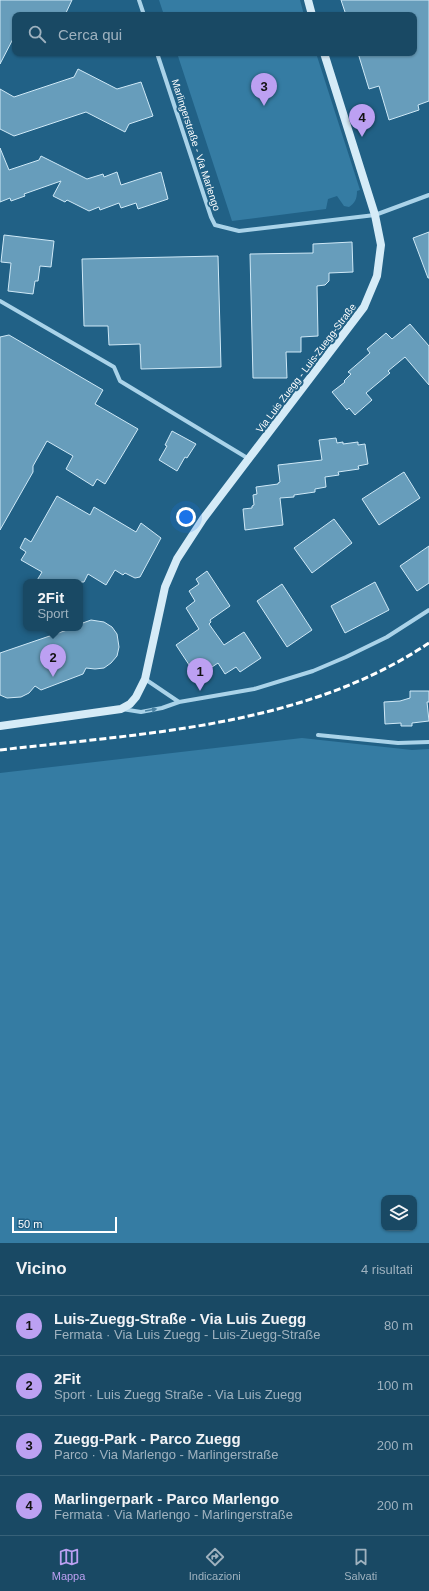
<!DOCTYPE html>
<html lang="it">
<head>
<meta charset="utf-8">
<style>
	body { margin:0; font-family:Helvetica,sans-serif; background:#22506a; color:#f1f3f6 }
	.controls { position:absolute; right:12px; bottom:12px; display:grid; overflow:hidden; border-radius:8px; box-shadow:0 1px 3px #0004 }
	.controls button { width:36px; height:36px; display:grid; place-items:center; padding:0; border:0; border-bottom:1px solid #376178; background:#194964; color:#f1f3f6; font:20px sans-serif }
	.scale { position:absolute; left:12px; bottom:10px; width:105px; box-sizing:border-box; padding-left:4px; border:2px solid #fff; border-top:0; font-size:11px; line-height:14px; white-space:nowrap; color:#fff; -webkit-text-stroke:3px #216186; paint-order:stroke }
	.you { position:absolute; left:186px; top:517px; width:14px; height:14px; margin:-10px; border:3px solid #fff; border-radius:50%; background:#1a73e8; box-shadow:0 0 0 6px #1a73e833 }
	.badge { display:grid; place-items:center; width:26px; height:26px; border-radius:50%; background:#bca0f2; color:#111; font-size:13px; font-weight:700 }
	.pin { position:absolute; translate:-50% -33px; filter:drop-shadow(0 1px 2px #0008) }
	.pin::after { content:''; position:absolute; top:21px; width:14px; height:12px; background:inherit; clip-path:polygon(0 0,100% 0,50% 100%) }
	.popup { position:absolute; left:23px; top:579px; width:60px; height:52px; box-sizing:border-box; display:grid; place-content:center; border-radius:8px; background:#194964; filter:drop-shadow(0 1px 3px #0005); font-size:13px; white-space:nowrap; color:#9fb2bf }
	.popup b { font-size:15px; color:#f1f3f6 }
	.popup::after { content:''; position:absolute; left:50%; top:100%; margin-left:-8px; border:8px solid transparent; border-top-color:#194964 }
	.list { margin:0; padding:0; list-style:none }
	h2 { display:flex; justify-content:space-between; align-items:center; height:52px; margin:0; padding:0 16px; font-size:17px }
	h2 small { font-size:13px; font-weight:400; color:#9fb2bf }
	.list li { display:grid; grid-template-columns:26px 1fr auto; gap:12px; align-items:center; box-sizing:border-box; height:60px; padding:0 16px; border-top:1px solid #376178 }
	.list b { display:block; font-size:15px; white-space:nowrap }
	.list p { margin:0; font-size:13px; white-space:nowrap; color:#9fb2bf }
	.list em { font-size:13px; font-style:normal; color:#9fb2bf }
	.icon { flex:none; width:22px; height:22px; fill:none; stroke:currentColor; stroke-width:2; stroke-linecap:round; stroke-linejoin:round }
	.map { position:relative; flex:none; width:429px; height:1243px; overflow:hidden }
	.search { position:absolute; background:#194964; box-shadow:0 1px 3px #0004; left:12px; right:12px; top:12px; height:44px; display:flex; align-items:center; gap:10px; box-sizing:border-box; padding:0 14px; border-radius:8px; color:#9fb2bf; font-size:15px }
	.sheet { height:292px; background:#194964 }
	nav { display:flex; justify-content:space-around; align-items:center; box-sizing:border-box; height:56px; border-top:1px solid #376178; background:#194964; font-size:11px; color:#9fb2bf }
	nav a { display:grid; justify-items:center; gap:2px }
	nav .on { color:#bca0f2 }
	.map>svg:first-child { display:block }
</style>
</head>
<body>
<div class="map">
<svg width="429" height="1243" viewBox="0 0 429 1243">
	<rect width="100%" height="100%" fill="#216186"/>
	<!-- green -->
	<path fill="#357ca3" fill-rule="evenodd" d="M159 0H300L304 15H164Z
		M177 53H316L360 190 357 191C357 199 355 203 349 207L344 206 337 196 328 199 326 209 232 221Z
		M302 738 412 750 429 749V1243H0V773ZM384 1198H414V1228H384Z"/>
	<!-- building -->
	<path fill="#679dbb" stroke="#cfe9f7" d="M0 0H72L65 15H15V35L0 64Z
		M341 0H429V101L418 105 419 110 389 120 379 86 369 89 358 53H414V15H346Z
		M78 69 117 89 141 82 153 116 129 124 125 132 86 112 14 136 0 129V89L14 97 74 77Z
		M0 148 9 170 39 160 41 156 87 179 103 174 104 177 117 172 121 185 161 172 168 199 138 209 136 203 121 208 119 203 100 210 99 207 89 211 67 200 65 202 53 196 61 181 24 194 25 196 11 201 10 198 0 202Z
		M429 232V278H428L413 238Z
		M4 235 54 241 51 267 40 266 38 281H35L33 294 8 291 11 263 1 262Z
		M352 242 353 272 329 273V281L325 285 317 286 318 336 301 337V352H286L287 378H253L250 254 313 253V244Z
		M218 256 221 367 141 369 140 344 109 345 108 326H84L82 259Z
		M410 324 429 346V385L405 357 388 371 390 373 366 393 372 400 355 415 349 408 347 410 332 392 345 382 344 381 351 374 348 372 370 353 367 349 386 333 392 339Z
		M9 335 103 390 95 404 138 429 105 484 97 479 93 486 66 469 73 456 47 441 33 466V472L0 530V337Z
		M172 431 196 444 187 458 185 457 177 471 159 460 167 446 165 445Z
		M336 438 337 443 343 442V444L358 442V445L365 444 368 464 358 466 359 469 338 472 339 475 325 477 326 487 315 489V492L294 495V497L280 498 283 525 245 530 243 509 252 508V506L254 505 253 495 257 494 256 487 278 484V483L280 482 278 465 322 460 319 440Z
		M404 472 420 498 379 525 362 499Z
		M57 496 90 515 94 507 136 532 141 523 161 538 140 577 135 578 125 573 123 575 115 570 106 585 88 574 84 582H36L42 572 21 560 26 552 20 548 25 538 31 542Z
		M334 519 352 543 312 573 294 548Z
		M429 546V583L417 591 400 566Z
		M207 571 230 606 210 620 211 622 209 624 224 645 244 632 261 658 240 672 236 667 225 674 218 663 197 677 176 645 199 629 186 608 195 601 189 591 199 584 196 579Z
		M375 582 389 610 345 633 331 606Z
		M282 584 312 630 287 647 257 601Z
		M91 620 104 622 112 627 117 634 119 647 117 656 111 663 104 668 95 669 86 668 83 674 41 690 35 686 29 693 21 697 7 698 0 695V653L73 628H80V624Z
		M410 691H429V702H427L429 721 412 723V726H401V723L385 724 384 702 400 701 410 698Z"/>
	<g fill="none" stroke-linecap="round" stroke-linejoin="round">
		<!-- street -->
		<path stroke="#aad3e9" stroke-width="4" d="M139 0 144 15
			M157 53 211 217 215 225 239 231 375 215 429 195
			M0 301 114 367 120 381 249 459
			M145 679 179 702
			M122 709 141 712 162 708 179 702 254 689 313 671 346 657 387 637 429 610
			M318 735 398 743 429 742"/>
		<!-- secondary -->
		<path stroke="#d5ebf7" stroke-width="8" d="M308 0 312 15
			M0 726 121 709 130 704 136 697 145 679 165 587 177 559 203 519 364 307 377 276 381 245 375 215 324 53"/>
		<!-- rail -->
		<path stroke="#fff" stroke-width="3" stroke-dasharray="7 3" stroke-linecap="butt" d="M0 750C146 733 303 727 429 643"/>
	</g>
	<!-- one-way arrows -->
	<defs><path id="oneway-solid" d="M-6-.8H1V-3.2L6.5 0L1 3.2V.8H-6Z"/></defs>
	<use fill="#4a83a4" href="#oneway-solid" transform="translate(151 710) rotate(-10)"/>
	<g text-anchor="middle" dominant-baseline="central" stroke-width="4" stroke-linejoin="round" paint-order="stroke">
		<!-- street labels -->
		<g font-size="10" fill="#fff" stroke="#216186">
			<text transform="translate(196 145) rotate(72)">Marlingerstraße - Via Marlengo</text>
			<text transform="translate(306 368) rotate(-53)">Via Luis Zuegg - Luis-Zuegg-Straße</text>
		</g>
	</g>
</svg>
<div class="controls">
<button><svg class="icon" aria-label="layers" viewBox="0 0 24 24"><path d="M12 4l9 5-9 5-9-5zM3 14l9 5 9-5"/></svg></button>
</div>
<div class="scale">50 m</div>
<div class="you"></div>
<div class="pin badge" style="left:200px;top:691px">1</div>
<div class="pin badge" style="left:53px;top:677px">2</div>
<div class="popup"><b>2Fit</b>Sport</div>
<div class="pin badge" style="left:264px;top:106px">3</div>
<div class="pin badge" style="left:362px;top:137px">4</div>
<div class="search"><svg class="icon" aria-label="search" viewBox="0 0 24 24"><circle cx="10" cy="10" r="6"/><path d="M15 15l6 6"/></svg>Cerca qui</div>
</div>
<section class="sheet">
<h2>Vicino<small>4 risultati</small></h2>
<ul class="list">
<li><span class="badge">1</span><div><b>Luis-Zuegg-Straße - Via Luis Zuegg</b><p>Fermata · Via Luis Zuegg - Luis-Zuegg-Straße</p></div><em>80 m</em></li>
<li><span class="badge">2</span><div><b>2Fit</b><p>Sport · Luis Zuegg Straße - Via Luis Zuegg</p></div><em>100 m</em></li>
<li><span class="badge">3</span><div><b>Zuegg-Park - Parco Zuegg</b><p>Parco · Via Marlengo - Marlingerstraße</p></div><em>200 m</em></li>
<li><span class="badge">4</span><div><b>Marlingerpark - Parco Marlengo</b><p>Fermata · Via Marlengo - Marlingerstraße</p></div><em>200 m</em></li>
</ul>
</section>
<nav>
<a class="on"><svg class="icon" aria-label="map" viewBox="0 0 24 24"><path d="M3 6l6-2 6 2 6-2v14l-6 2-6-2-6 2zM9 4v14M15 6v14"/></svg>Mappa</a>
<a><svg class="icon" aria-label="directions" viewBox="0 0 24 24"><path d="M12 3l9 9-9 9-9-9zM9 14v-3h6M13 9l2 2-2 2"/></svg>Indicazioni</a>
<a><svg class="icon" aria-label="saved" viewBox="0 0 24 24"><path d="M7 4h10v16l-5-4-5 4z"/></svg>Salvati</a>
</nav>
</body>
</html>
